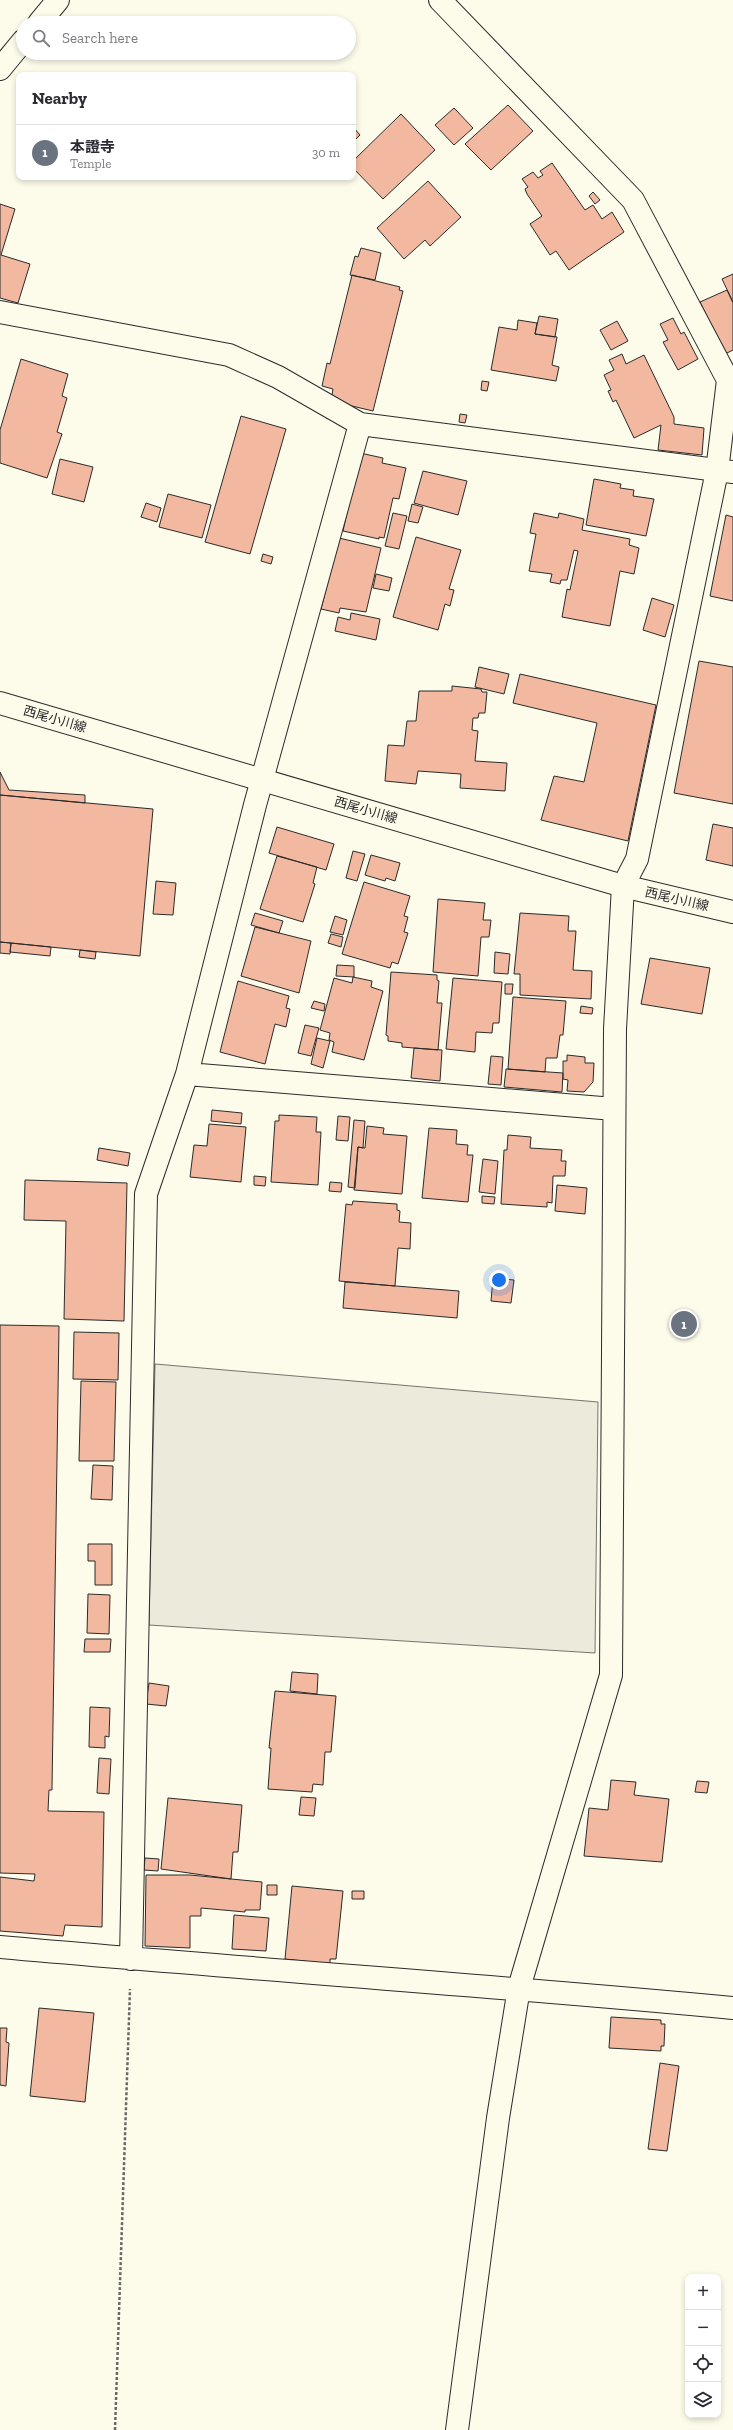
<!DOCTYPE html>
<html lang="en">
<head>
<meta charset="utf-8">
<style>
	body { margin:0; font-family:"Zilla Slab","Noto Sans JP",serif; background:#f7f7f7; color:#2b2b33 }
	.controls { position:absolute; right:12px; bottom:12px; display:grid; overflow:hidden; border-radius:8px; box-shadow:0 2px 6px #0003 }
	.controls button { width:36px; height:36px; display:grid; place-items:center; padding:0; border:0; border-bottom:1px solid #e1e1e2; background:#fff; color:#2b2b33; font:20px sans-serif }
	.you { position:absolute; left:499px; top:1280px; width:14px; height:14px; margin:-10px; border:3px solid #fff; border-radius:50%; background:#1a73e8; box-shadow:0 0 0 6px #1a73e833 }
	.badge { display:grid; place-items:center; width:26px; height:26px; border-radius:50%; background:#ea580c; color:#fff; font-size:13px; font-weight:700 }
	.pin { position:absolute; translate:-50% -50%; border:2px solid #fff; box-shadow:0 1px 4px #0006 }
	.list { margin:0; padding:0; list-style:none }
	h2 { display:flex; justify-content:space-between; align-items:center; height:52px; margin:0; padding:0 16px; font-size:17px }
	h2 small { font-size:13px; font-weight:400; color:#7c7c81 }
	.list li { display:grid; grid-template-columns:26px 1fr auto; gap:12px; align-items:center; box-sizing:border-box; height:56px; padding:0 16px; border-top:1px solid #e1e1e2 }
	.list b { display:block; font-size:15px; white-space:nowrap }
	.list p { margin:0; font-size:13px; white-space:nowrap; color:#7c7c81 }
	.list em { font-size:13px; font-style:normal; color:#7c7c81 }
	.icon { flex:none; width:22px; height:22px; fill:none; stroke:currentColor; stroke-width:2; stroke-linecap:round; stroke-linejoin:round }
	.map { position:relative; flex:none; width:733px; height:2430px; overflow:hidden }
	.search { position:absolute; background:#fff; box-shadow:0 2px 6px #0003; left:16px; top:16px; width:340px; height:44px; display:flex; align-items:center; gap:10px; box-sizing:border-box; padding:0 14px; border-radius:22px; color:#7c7c81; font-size:15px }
	.panel { position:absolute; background:#fff; box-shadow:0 2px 6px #0003; left:16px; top:72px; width:340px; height:108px; border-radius:8px }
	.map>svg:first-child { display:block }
</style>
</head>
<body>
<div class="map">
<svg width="733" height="2430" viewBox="0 0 733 2430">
	<rect width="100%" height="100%" fill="#fdfbea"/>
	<!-- green -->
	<path fill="#ecebdb" stroke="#74746e" d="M155 1364 598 1402 595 1653 149 1625Z"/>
	<!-- building -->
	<path fill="#f2b8a0" stroke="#2b2b2b" d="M508 105 533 131 491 170 465 144Z
		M454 108 473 128 454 145 435 125Z
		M401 114 435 150 383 199 353 168V161Z
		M353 127 360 135 353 142Z
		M552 163 585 210 593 205 602 219 612 212 624 232 569 270 556 251 550 255 530 224 542 216 527 194 525 189 528 187 522 179 533 172 538 178 543 175 540 171Z
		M428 181 461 217 430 246 425 240 404 259 377 228Z
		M593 192 600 200 595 204 589 196Z
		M0 204 15 209 1 255 30 264 18 303 0 298Z
		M361 248 381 253 375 280 350 275 355 256 358 257Z
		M733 274V302L722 279Z
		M352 275 400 287 399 290 403 291 373 411 331 401 333 389 322 386 327 363 330 364Z
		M727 290 733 303V350L725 354 700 302Z
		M539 316 558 319 555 337 535 334Z
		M673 318 681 334 684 332 698 359 678 370 663 342 668 340 660 324Z
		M518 320 537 323 535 334 557 337 552 365 559 367 556 381 491 370 499 327 517 330Z
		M617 321 628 341 611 350 600 330Z
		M622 354 626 364 644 355 674 417V424L704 428 702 455 658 450 661 425 634 438 616 400 613 402 608 391 611 390 604 375 614 370 609 360Z
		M21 359 68 374 62 396 67 398 57 432 62 434 47 478 0 463V430Z
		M482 381 489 382 487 391 481 390Z
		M460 414 467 415 465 423 459 422Z
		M241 416 286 429 250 554 205 542Z
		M360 453 383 458 382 463 406 468 399 499 393 498 384 538 379 537V539L343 531Z
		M60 459 93 467 84 502 52 494Z
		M423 471 467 481 458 515 414 503Z
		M594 479 621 484 620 488 634 490 633 496 654 499 646 536 586 525Z
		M168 494 211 505 202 538 159 527Z
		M146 503 161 508 157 522 141 517Z
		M412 504 423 507 418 523 408 521Z
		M393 513 407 516 399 549 385 546Z
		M534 513 558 518 559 513 584 519 582 530 630 539 629 545 639 548 634 574 620 571 610 626 562 617 567 589 570 590 578 551 574 550 567 580H561L560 584 550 582 552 574 529 571 536 534 530 533Z
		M726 515 733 517V601L710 596Z
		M416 537 461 550 449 589 454 590 450 606 445 604 438 630 393 617Z
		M339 538 381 548 366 612 340 608 339 613 321 609Z
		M263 554 273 557 271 564 261 561Z
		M376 574 392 578 389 591 373 588Z
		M652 598 674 605 665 637 643 630Z
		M351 613 380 619 376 640 335 631 338 617 350 620Z
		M699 661 733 667V804L674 793Z
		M479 667 509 674 504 694 475 687Z
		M520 674 656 705 628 841 541 820 554 776 584 782 597 723 513 703Z
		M452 686 481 689 482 692H487L485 713H479L478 718H473L472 730 478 731 475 761 507 763 505 791 460 788 461 774 418 771 416 784 385 781 388 745 404 746 407 721H416L419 691H452Z
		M0 772 9 790 85 795V803L0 795Z
		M0 795 153 809 140 956 0 942Z
		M713 824 733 828V866L706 860Z
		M277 827 334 844 326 870 269 853Z
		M353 851 365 854 357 881 346 878Z
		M371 855 400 863 395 881 386 878 385 881 365 875Z
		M277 856 317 867 313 883 315 884 303 922 260 909Z
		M156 881 176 883 173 915 153 914Z
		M364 882 410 896 404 916 408 917 404 932 408 933 398 964 392 962 390 968 342 954Z
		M438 899 485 903 483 920H491L489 937H481L478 976 433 972Z
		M255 913 283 921 279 933 251 925Z
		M520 913 569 916 568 931H576L573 970 592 971 591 999 520 995V974H514Z
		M335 916 347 920 343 935 330 932Z
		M255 927 311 941 299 993 241 976Z
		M331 934 343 937 341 947 328 943Z
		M0 942 11 943 10 954 0 953Z
		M11 943 51 947 50 956 10 952Z
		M80 950 96 952 95 959 79 957Z
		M495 952 510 954 508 974 494 973Z
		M650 958 710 968 702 1014 641 1004Z
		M337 965 354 966V977L336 976Z
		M391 972 437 975V980L439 981 437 1003H442L438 1050 402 1047V1043L388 1041V1036L386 1035Z
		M353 977 372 981 371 987 383 991 364 1060 332 1052 334 1042 329 1040 330 1033 320 1030 334 978 352 983Z
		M453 978 502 982 499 1023H493L492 1033 476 1032 475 1052 446 1049Z
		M238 981 289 996 286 1008 290 1009 286 1027 275 1024 265 1064 220 1052Z
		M505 984H513L512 994H505Z
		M513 997 566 1001 563 1035H560L557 1058H546L545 1072 508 1069Z
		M314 1001 325 1004 324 1011 311 1008Z
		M581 1006 593 1008 592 1014 580 1013Z
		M305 1025 319 1028 311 1056 298 1053Z
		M317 1038 330 1041 323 1068 311 1064Z
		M414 1048 442 1050 440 1081 411 1078Z
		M567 1055 585 1057V1063H594L593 1082 584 1092 567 1091 568 1080 563 1079V1061H567Z
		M491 1056 503 1057 501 1085 488 1084Z
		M506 1069 563 1073 562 1092 504 1087Z
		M212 1110 242 1113 241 1124 211 1121Z
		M279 1115 317 1117 316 1132H321L318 1185 271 1182 275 1121H279Z
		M338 1116 350 1117 348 1141 336 1140Z
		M354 1120 365 1121 363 1148 358 1147 355 1188 348 1187Z
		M209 1124 246 1127 241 1182 190 1177 194 1145 207 1146Z
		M367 1126 384 1128 383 1134 407 1136 402 1194 354 1190 358 1147 365 1148Z
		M429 1128 457 1130 456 1144 468 1145 467 1155H473L468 1202 422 1198Z
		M508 1135 531 1137 530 1148 562 1150 561 1161H566L565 1176H553L552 1203 547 1202V1207L501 1204 504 1150H507Z
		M99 1148 130 1153 128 1166 97 1160Z
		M483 1159 498 1161 495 1194 479 1192Z
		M254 1176 266 1177 265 1186 254 1185Z
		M25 1180 127 1183 124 1321 64 1319 66 1221 24 1220Z
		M330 1182 342 1183 341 1192 329 1191Z
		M557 1185 587 1188 585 1214 555 1211Z
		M482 1196 495 1197 494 1204 482 1203Z
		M353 1201 397 1204V1210L400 1211 399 1222 411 1223 410 1249 398 1248 395 1286 339 1281 346 1204 352 1205Z
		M493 1278 514 1280 511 1303 491 1301Z
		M345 1282 459 1291 457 1318 343 1308Z
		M0 1325 59 1326 52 1790H49L48 1811 104 1812 102 1927 65 1925 63 1936 0 1931V1877L34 1881 35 1874 0 1873Z
		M74 1332 119 1333 118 1380 73 1379Z
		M81 1381 116 1382 114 1461H79Z
		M93 1465 113 1466 112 1500 91 1499Z
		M88 1544H112V1585H95V1561H88Z
		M88 1594 110 1595 109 1634 87 1633Z
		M85 1639H111L110 1652H84Z
		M292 1672 318 1674 317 1694 290 1691Z
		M149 1683 169 1686 166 1706 146 1704Z
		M275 1691 336 1696 331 1752H325L323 1785 313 1784 312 1792 268 1789 271 1748H269Z
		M90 1707 110 1708 109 1737 105 1736V1748L89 1747Z
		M99 1758 111 1759 109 1794 97 1793Z
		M611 1780 636 1782 634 1795 669 1799 662 1862 584 1856 589 1808 608 1810Z
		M697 1781 709 1782 707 1793 695 1792Z
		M301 1797 316 1798 314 1816 299 1815Z
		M168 1798 242 1805 238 1852H233L231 1879 161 1869Z
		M145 1858 159 1859 158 1871 144 1870Z
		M146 1875H190L262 1882 260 1910H245V1912L201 1908V1916H190V1948L145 1946Z
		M267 1885H277V1895H267Z
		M292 1886 343 1891 336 1959H330V1964L285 1959Z
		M352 1891H364V1899H352Z
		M234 1915 269 1918 266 1951 232 1949Z
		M39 2008 94 2013 85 2102 30 2096Z
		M611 2017 661 2020V2024H665L664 2046H661V2051L609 2048Z
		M0 2028H7L6 2042 9 2043 6 2086 0 2085Z
		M660 2063 679 2066 667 2151 648 2149Z"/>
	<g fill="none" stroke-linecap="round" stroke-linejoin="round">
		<defs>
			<path id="minor" d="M440 0 633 200 728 380 717 471 637 859 623 886 615 1029 611 1675 519 1988 498 2118 457 2430
				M39 23 58 0
				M0 69 23 41
				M0 312 229 355 278 377 360 424 733 472
				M360 424 255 805 187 1074 614 1109
				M0 1947C244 1969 489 1985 733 2008
				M131 1959 146 1194 187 1074"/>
			<path id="major" d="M0 703 623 886 733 912"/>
		</defs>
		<!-- minor casing -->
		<use href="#minor" stroke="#2b2b2b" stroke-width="24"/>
		<!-- major casing -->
		<use href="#major" stroke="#2b2b2b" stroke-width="24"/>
		<!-- path -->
		<path stroke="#6a6964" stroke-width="2.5" stroke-dasharray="3 2" stroke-linecap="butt" d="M115 2430 130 1989"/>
		<!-- minor -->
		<use href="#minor" stroke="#fdfbea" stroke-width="22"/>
		<!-- major -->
		<use href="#major" stroke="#fdfbea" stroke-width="22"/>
	</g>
	<g text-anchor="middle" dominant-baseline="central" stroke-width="3" stroke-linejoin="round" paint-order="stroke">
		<!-- street labels -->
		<g font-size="13" fill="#2b2b2b" stroke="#fdfbea">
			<text transform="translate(55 719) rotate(16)">西尾小川線</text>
			<text transform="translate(366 810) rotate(16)">西尾小川線</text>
			<text transform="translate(677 899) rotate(13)">西尾小川線</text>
		</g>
	</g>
</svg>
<div class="controls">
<button>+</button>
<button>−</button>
<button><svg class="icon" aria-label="locate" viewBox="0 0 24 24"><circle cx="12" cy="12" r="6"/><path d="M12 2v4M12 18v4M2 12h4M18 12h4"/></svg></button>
<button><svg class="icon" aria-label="layers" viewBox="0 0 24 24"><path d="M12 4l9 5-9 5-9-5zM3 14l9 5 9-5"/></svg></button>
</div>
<div class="you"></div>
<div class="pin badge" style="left:684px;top:1324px;background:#6b7280">1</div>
<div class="search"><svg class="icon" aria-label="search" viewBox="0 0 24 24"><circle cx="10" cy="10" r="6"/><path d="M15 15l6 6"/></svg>Search here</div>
<section class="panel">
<h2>Nearby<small></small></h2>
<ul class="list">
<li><span class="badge" style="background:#6b7280">1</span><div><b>本證寺</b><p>Temple</p></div><em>30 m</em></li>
</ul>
</section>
</div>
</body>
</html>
